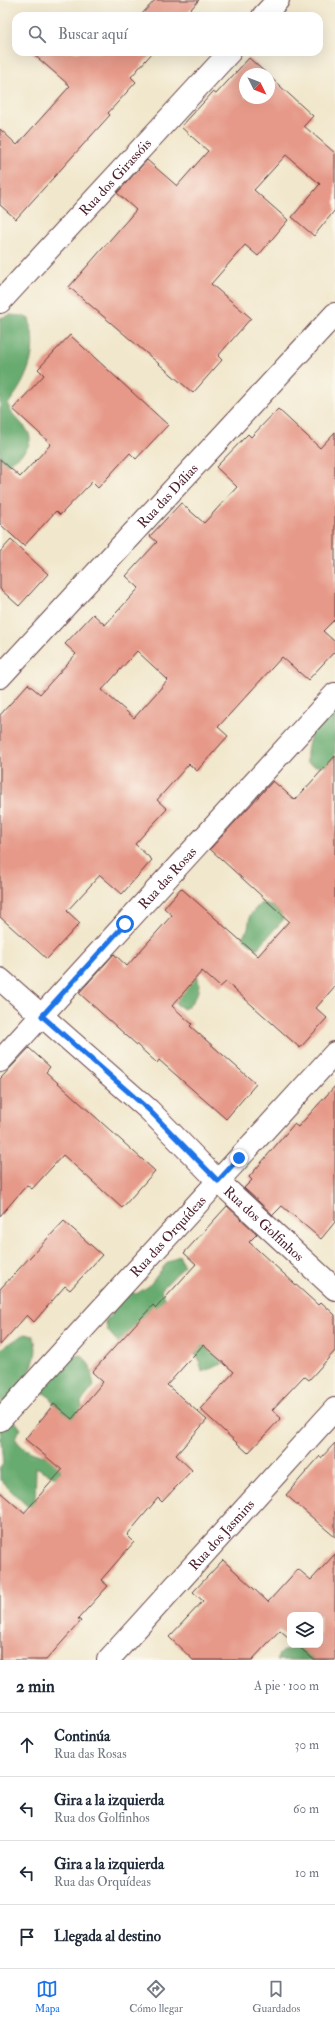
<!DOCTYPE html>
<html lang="es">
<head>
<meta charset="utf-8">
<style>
	body { margin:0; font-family:"IM FELL Double Pica",serif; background:#f6f6f7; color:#1f2937 }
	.controls { position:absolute; right:12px; bottom:12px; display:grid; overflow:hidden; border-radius:8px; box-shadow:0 4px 16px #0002 }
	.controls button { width:36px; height:36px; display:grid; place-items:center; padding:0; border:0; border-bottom:1px solid #e0e1e3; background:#fff; color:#1f2937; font:20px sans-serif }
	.compass { position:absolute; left:239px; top:68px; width:36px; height:36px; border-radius:50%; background:#fff; box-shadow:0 4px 16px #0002; rotate:132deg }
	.stop { position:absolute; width:12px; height:12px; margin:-9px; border:3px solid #1a73e8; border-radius:50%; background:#fff }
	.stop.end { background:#1a73e8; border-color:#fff; box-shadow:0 1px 4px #0008 }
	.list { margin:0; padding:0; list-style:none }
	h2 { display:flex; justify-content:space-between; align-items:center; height:52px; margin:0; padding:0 16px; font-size:17px }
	h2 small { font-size:13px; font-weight:400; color:#747a83 }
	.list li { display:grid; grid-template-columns:26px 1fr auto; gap:12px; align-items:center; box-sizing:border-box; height:64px; padding:0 16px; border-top:1px solid #e0e1e3 }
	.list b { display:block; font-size:15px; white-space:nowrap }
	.list p { margin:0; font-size:13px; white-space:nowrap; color:#747a83 }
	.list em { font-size:13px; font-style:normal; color:#747a83 }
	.icon { flex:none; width:22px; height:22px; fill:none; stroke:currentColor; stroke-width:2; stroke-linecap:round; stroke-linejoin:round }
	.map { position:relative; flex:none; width:335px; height:1660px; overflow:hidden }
	.search { position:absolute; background:#fff; box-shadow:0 4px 16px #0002; left:12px; right:12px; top:12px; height:44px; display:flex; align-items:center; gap:10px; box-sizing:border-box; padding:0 14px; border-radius:12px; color:#747a83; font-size:15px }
	.sheet { height:308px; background:#fff }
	nav { display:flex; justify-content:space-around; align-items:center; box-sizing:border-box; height:56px; border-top:1px solid #e0e1e3; background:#fff; font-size:11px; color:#747a83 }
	nav a { display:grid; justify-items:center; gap:2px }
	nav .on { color:#1a73e8 }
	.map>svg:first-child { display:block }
</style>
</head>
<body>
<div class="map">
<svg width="335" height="1660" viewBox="0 0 335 1660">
	<rect width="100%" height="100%" fill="#fbf7ec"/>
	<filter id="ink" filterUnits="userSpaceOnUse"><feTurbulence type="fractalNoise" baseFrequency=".025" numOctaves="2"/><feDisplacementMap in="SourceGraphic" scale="8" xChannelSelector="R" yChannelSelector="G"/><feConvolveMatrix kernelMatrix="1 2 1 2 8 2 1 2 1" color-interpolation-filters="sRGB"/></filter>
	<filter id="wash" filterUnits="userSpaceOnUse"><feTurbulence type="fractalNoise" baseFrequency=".012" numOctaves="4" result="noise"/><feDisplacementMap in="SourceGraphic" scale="16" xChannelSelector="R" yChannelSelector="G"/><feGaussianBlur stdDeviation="0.9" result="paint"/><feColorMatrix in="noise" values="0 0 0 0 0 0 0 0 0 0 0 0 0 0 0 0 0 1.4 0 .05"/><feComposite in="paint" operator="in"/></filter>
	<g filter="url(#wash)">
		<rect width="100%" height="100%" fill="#f1e7cc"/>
		<!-- forest -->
		<path fill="#68ab6f" stroke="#59654d" d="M10 315 23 316 29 319C39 351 28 379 8 404 11 416 20 420 27 430 39 448 12 461 0 469V318Z
			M335 692V761L333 764 316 766 307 762C305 734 322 715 335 692Z
			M261 903C271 903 281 911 283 920L257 949 242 937 248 929 250 915Z
			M195 970C203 986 198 999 184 1009L177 1005 171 993Z
			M179 1255 184 1266 161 1290 166 1303 122 1347 108 1331 105 1321 112 1314 99 1292 115 1285 136 1294 149 1286 165 1265Z
			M234 1331 222 1364 202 1372 199 1359 177 1335Z
			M26 1334 33 1336C45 1361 17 1392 0 1407V1351C4 1344 8 1345 15 1340 20 1337 20 1335 26 1334Z
			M82 1355 90 1366 94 1386 81 1402 84 1417 73 1423 56 1409 51 1398 41 1391 71 1356Z
			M15 1421 21 1429 15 1437C22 1454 45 1456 61 1459L60 1476H53L36 1467 35 1504 27 1506 0 1480V1468L3 1464 0 1430Z
			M335 1642 334 1660H277L279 1654C296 1643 315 1646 335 1642Z"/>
		<g id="blocks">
			<!-- building -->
			<path fill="#e69988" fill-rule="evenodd" d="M155 0H199L185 16H140Z
				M31 52H153L131 77 136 82 108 113 110 115 16 219 0 205V129L17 145 70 86Z
				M249 58 267 74H245V98H269V76L313 116 304 126 335 153V210L314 236 292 217 320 184 286 155 254 190 288 220 258 256 245 245 211 284 251 318 218 356 222 360 193 393 69 287 136 210 117 193 147 160 177 186 208 151 181 127 213 92 216 94Z
				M70 335 168 425 136 459 130 453 98 488 92 482 60 515 56 511 24 546 0 524V459L20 477 51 444 13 409 44 375 38 369Z
				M278 409 320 448 335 432V619L323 631 335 642V651L308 680 282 657 218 727 228 736 197 771 189 764 157 800 167 809 135 844 152 860 122 894 100 875 67 911 80 923 47 959 0 917V715L28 684 40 694 76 654 65 644 93 614 105 625 139 588 126 576 157 542 150 536 181 503 204 523 237 487 216 467 248 434 251 437ZM137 651 168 680 134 718 102 690Z
				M11 540 48 574 19 606 0 589V552Z
				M335 756V986L316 1008 327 1018 300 1048 226 982 220 987 202 971 172 1006 192 1024 190 1026 256 1084 226 1119 159 1060 157 1063 79 993 114 954 127 966 172 915 164 908 181 888 258 956 289 921 210 849 273 781 295 800Z
				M29 1048 50 1067 46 1072 155 1171 122 1208 63 1155 32 1189 27 1185 0 1216V1079Z
				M335 1086V1222L321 1239 282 1206 273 1215 244 1188 252 1180 249 1177 294 1124 298 1127Z
				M227 1206 257 1234 249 1242 318 1305 321 1302 335 1315V1351L309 1380 304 1376 272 1410 281 1418 248 1453 200 1409 234 1372 203 1345 167 1385 207 1420 176 1455 192 1470 162 1502 158 1498 127 1535 134 1542 101 1580 108 1586 78 1619 81 1621 46 1660H0V1492L24 1513 62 1470 25 1439 54 1404 72 1419 103 1382 92 1372 153 1305 156 1308 196 1264 184 1253Z
				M64 1221 102 1255 70 1290 65 1286 34 1322 27 1315 0 1345V1289Z
				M335 1443V1537L286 1495 320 1456 321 1458Z
				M335 1554V1660H314L297 1645H320V1615H290V1639L280 1630 252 1660H193L169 1637 203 1601 193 1592 223 1560 268 1602 298 1569 311 1580Z"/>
		</g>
	</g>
	<g filter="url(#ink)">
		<use href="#blocks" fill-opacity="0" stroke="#633d43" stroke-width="1"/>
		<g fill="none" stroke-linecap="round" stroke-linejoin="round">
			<defs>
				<g id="minor">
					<path d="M263 16 278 0"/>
					<path id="s1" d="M0 302 230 52"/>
					<path id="s2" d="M0 677 335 314"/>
					<path id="s3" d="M0 979 149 1110 218 1181 335 1289"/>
					<path id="s4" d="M0 1061 335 694"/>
					<path id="s5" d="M0 1420 335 1053"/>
					<path id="s6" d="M108 1660 335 1409"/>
				</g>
			</defs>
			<!-- minor casing -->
			<use href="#minor" stroke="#633d43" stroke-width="24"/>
			<!-- minor -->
			<use href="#minor" stroke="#fff" stroke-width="22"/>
		</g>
	</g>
	<g fill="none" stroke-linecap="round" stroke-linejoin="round" filter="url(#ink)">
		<!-- route -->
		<path stroke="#1a73e8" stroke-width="5" d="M125 924 42 1016 149 1110 218 1181 239 1158"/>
	</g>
	<g text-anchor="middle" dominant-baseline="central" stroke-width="3.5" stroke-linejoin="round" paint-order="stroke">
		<!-- street labels -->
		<g font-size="14" fill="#4a1f2b" stroke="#fbf7ec">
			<text stroke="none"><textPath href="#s1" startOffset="170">Rua dos Girassóis</textPath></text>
			<text stroke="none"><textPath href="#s2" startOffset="247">Rua das Dálias</textPath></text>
			<text stroke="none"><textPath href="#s4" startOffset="248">Rua das Rosas</textPath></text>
			<text stroke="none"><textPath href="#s3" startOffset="360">Rua dos Golfinhos</textPath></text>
			<text stroke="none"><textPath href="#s5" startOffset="249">Rua das Orquídeas</textPath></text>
			<text stroke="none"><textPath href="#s6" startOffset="169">Rua dos Jasmins</textPath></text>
		</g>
	</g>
</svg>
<div class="controls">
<button><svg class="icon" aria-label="layers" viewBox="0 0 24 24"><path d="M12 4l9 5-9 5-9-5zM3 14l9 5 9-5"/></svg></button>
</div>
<svg class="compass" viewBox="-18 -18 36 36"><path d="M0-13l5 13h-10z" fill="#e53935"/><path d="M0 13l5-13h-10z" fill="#747a83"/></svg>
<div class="stop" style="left:125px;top:924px"></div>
<div class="stop end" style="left:239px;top:1158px"></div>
<div class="search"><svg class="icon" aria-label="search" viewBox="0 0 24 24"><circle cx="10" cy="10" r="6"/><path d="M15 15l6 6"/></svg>Buscar aquí</div>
</div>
<section class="sheet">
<h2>2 min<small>A pie · 100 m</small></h2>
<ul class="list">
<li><svg class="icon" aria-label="ahead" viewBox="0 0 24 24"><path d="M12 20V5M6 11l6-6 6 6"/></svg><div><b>Continúa</b><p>Rua das Rosas</p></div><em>30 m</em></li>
<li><svg class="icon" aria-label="left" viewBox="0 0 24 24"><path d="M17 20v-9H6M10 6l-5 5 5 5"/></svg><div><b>Gira a la izquierda</b><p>Rua dos Golfinhos</p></div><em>60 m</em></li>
<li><svg class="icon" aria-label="left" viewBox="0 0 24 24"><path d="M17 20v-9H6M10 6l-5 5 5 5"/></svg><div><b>Gira a la izquierda</b><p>Rua das Orquídeas</p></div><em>10 m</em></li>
<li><svg class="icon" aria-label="arrive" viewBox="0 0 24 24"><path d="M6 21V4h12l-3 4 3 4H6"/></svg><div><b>Llegada al destino</b></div></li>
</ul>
</section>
<nav>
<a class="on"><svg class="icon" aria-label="map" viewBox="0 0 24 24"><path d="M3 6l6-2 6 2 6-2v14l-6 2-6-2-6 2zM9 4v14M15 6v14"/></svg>Mapa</a>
<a><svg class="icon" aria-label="directions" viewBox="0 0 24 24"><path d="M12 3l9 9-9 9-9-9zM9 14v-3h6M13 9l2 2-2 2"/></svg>Cómo llegar</a>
<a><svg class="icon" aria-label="saved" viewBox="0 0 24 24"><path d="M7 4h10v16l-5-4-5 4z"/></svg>Guardados</a>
</nav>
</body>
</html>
